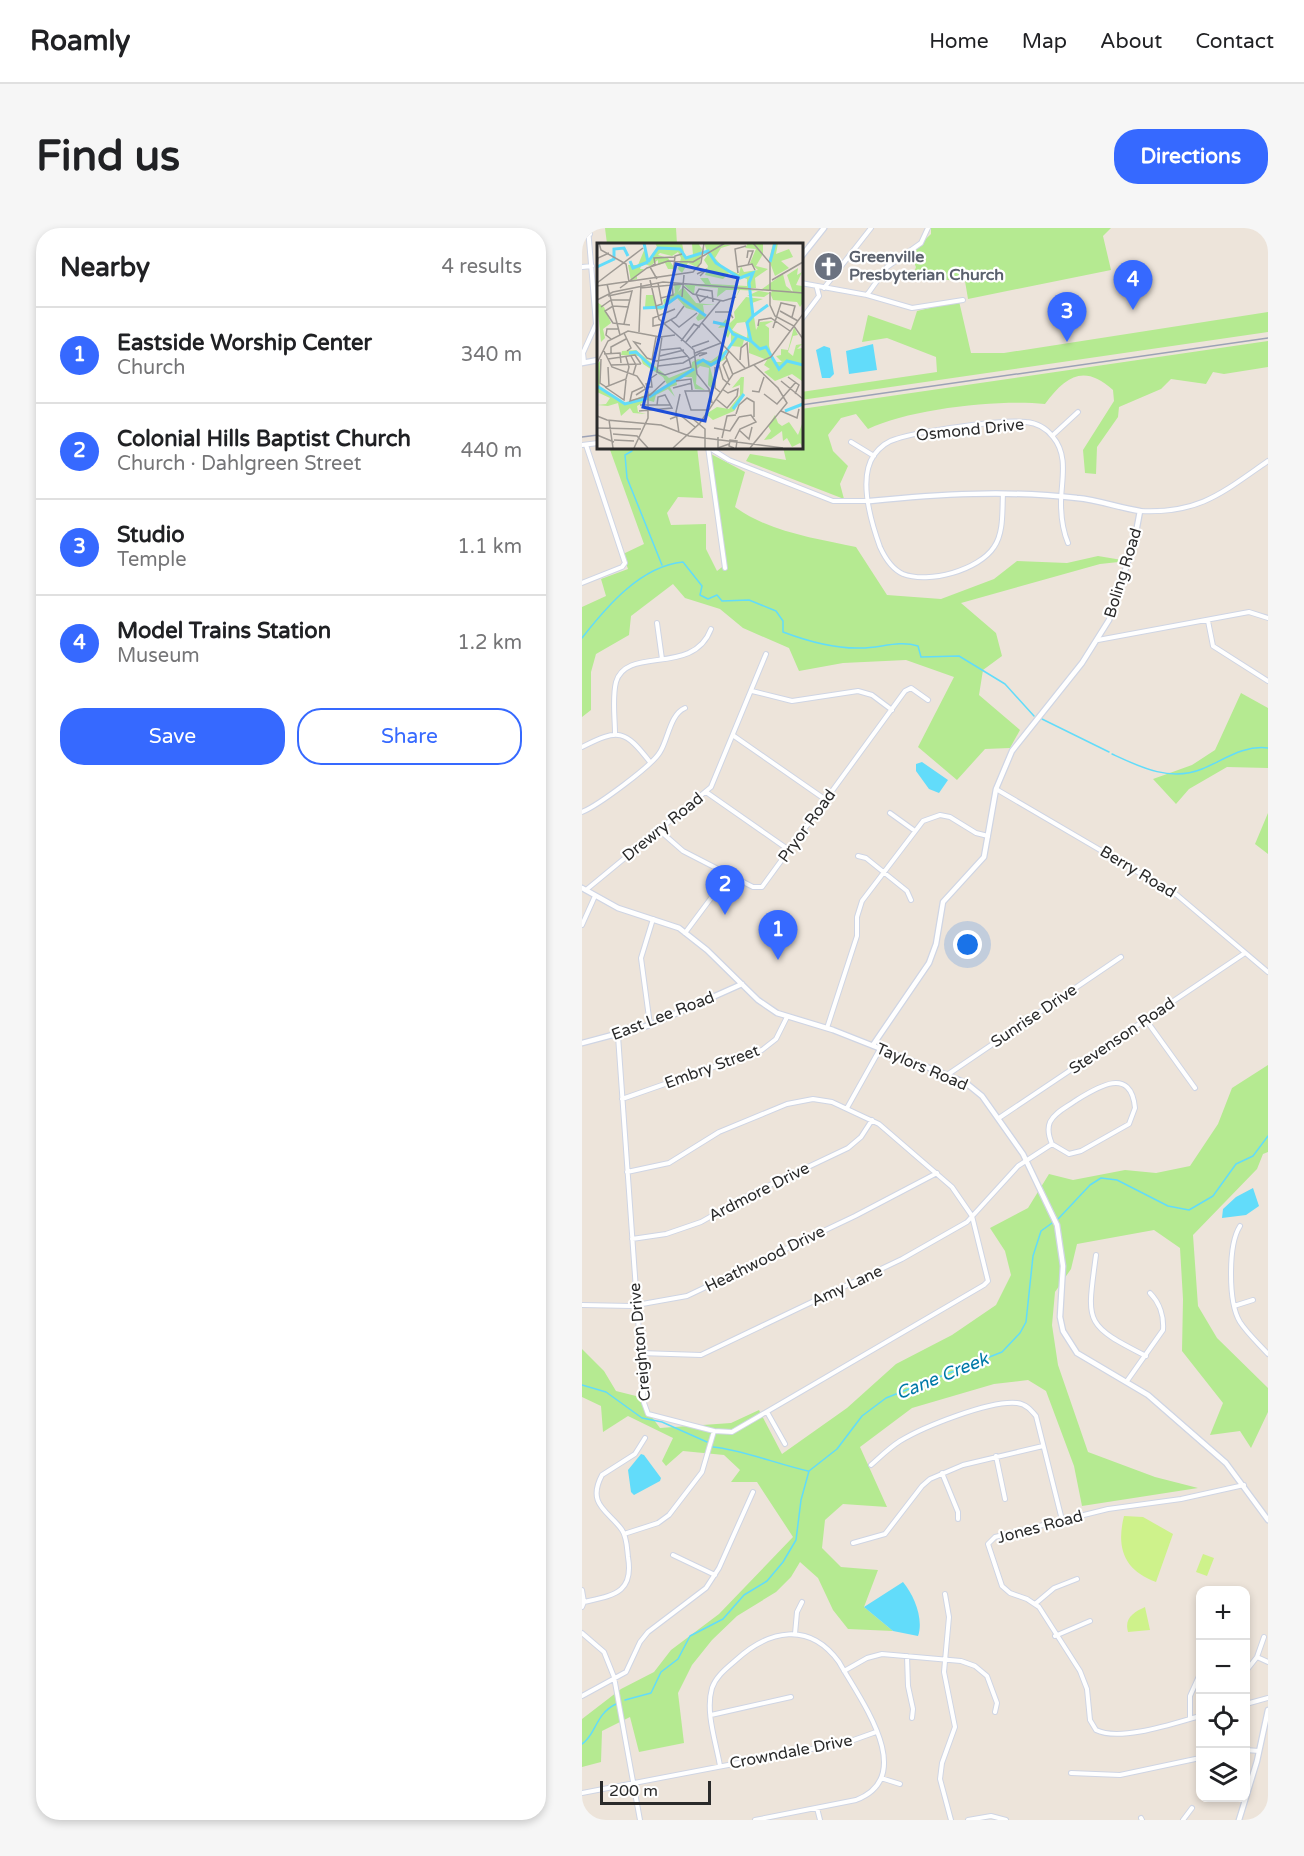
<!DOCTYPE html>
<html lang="en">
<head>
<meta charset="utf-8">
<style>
	body { margin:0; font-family:"Varela Round",sans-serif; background:#f6f6f6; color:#202124 }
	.controls { position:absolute; right:18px; bottom:18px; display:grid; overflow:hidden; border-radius:12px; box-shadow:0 3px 9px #0003 }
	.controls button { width:54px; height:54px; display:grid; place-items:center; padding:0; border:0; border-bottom:2px solid #e0e0e0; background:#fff; color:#202124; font:30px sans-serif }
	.scale { position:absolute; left:18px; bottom:15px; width:111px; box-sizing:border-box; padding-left:6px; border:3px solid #2a2a2a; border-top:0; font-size:16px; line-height:21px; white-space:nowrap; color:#2a2a2a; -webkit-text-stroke:4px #fff; paint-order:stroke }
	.you { position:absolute; left:386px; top:717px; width:21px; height:21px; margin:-15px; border:4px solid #fff; border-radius:50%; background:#1a73e8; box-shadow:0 0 0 9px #1a73e833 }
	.badge { display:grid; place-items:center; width:39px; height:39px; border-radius:50%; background:#3669ff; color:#fff; font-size:20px; font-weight:700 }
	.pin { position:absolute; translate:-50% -50px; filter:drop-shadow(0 2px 3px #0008) }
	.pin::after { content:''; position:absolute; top:32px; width:21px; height:18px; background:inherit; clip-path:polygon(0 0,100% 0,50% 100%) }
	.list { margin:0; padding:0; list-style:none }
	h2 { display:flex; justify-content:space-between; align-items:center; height:78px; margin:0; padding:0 24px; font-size:26px }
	h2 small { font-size:20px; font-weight:400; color:#757577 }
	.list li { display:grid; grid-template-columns:39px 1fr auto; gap:18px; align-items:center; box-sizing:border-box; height:96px; padding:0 24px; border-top:2px solid #e0e0e0 }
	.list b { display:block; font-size:22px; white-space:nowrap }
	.list p { margin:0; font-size:20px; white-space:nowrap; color:#757577 }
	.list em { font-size:20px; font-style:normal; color:#757577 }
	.actions { display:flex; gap:12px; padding:18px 24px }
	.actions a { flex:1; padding:14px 0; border:2px solid #3669ff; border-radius:24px; text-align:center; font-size:21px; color:#3669ff }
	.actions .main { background:#3669ff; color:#fff }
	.icon { flex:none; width:33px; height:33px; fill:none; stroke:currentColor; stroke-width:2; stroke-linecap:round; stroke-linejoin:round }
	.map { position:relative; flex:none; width:686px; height:1592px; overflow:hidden; border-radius:24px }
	header { display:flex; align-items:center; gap:36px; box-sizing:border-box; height:84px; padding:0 30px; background:#fff; border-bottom:2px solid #e0e0e0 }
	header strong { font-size:28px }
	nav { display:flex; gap:33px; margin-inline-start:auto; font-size:21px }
	.intro { display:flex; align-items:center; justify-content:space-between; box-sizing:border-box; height:144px; padding:0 36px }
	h1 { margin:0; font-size:42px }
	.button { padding:15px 27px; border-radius:24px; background:#3669ff; color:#fff; font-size:21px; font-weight:700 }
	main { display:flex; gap:36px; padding:0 36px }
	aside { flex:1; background:#fff; border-radius:24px; box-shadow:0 3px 9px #0003 }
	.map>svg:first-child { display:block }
</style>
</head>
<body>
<header>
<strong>Roamly</strong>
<nav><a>Home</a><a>Map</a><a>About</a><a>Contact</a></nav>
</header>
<div class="intro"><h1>Find us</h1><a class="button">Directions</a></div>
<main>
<aside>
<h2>Nearby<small>4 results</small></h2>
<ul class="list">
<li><span class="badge">1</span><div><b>Eastside Worship Center</b><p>Church</p></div><em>340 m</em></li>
<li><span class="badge">2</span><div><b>Colonial Hills Baptist Church</b><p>Church · Dahlgreen Street</p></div><em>440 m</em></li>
<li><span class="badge">3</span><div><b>Studio</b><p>Temple</p></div><em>1.1 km</em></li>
<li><span class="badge">4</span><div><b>Model Trains Station</b><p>Museum</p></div><em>1.2 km</em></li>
</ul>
<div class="actions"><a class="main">Save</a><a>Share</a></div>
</aside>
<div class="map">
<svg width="686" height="1592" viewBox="0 0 686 1592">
	<rect width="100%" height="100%" fill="#ede4da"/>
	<!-- green -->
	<path fill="#b5ea91" d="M23 0H94L95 16H25Z
		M349 0H529L521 8 529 42 386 71 383 53 330 50 334 39 328 26 349 6Z
		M377 73 389 125H422L686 84V104L219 172V164L355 144 354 129 305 110 280 114 286 87 329 102 335 83Z
		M686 113V139L642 146 631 144 624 156 589 151 579 161 537 179 536 189 515 219 514 246 503 245 501 222 532 173 531 162C502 136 484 148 463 176 417 171 327 181 286 201L274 186 259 190 246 207 251 223 266 238 258 256 262 271 164 233 168 226 204 232 201 219H219V181Z
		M27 219H115L121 270 96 269 85 285 89 297 124 296V321L135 343 144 336 129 226 163 244 153 279C185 303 235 311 274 319L305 367 359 371 412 351 435 333 485 335 516 328 546 333 518 336 379 375 414 405 420 428 401 442 397 467 438 502 428 520 403 521 375 552 336 519 372 449 324 432 261 435 217 443 207 420 161 400 138 381 103 370 91 356 49 388 47 407 14 426 9 444V482L0 489V379L24 368 19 351 46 341 41 326 62 316Z
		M659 465 686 480V540L645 539 607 561 594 576 571 551 610 537 633 522Z
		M686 585V626L673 616Z
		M686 837V924L681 926 675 941 611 1007 616 1078 635 1110 686 1160V1184L669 1220 658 1203 628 1207 641 1175 600 1123 601 1071 598 1020 572 1002 495 1016 489 1041 473 1064 470 1097 476 1137 506 1224 573 1249 616 1260 500 1278 492 1238 464 1163 446 1152 412 1156 330 1180 278 1219 305 1279 261 1276 243 1292 240 1320 259 1339 296 1342 282 1379 311 1403 266 1401 251 1382 236 1350 218 1334 209 1349 194 1364 155 1388 130 1412 110 1437 96 1465 102 1515 57 1524 48 1489 20 1503 19 1534 0 1539V1491L39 1461 72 1444 89 1422 137 1386 211 1309 175 1254H149L158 1242 142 1227 101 1223 84 1238 80 1233 91 1210 46 1188 21 1204 19 1178 0 1169V1121L22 1143 34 1163 54 1168 78 1200 149 1195 177 1182 200 1226 265 1180 314 1136 370 1107 414 1077 429 1047 423 1023 408 1000 446 980 467 946 491 952 543 942 574 945 608 938 636 896 650 860Z"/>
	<!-- pitch -->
	<path fill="#cef28b" d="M542 1288 561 1289 591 1306 574 1354C542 1342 534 1320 542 1288Z
		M621 1326 632 1330 625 1348 614 1344Z
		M563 1379 568 1402 546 1404C542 1390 552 1384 563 1379Z"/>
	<!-- water -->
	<path fill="#62dcfa" d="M291 116 295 142 267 146 264 123Z
		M242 118 248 120 252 146 248 150H240L234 122Z
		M340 534 366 552 357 565 347 561 334 543V536Z
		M671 960 677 978 664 987 640 990 641 981 654 969Z
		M59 1226 62 1227 79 1250 78 1253 52 1267 49 1264 46 1242Z
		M321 1354C332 1367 342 1391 336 1408L311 1403 282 1379Z"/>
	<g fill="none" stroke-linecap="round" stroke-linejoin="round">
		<!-- stream -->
		<path stroke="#62dcfa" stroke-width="1.5" d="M50 223 43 227 45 250 80 337
			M0 410C25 378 59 338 101 334L120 358 118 367 126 371 135 367 140 373 167 372 194 383 201 393V404C225 413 253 421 279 420 298 420 317 412 336 418L339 429 377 428 423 456 452 488
			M460 491 527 524
			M530 526C558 539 588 554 620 541 642 532 661 517 686 520
			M0 1157 24 1164 60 1190 80 1194 125 1214
			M131 1219C161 1222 195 1236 226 1243
			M43 1472 69 1465 79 1444 96 1431 108 1408 141 1391 162 1367 185 1353 201 1334 214 1312 219 1272 227 1243 255 1221 280 1188 304 1170 420 1124 438 1105 444 1094 451 1028 459 1003 477 990 508 957 519 950 535 952 586 978 607 982 631 968 654 936 671 928 686 908
			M0 1516C14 1507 13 1486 34 1476"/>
		<defs>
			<path id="street" d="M0 7 8 6
				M0 39 10 38
				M219 55 285 67 330 80 381 72
				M242 60 289 0
				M285 67 305 39 339 15 346 0
				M219 92 237 68 235 60
				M2 134 1 125 14 96 6 0
				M470 208 496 184
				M269 214 292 228
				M0 217 16 215
				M126 219 147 232 251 273H288
				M126 219 143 340
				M421 266C420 282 422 305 412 319 397 342 347 356 321 346 310 341 303 330 298 319 289 294 276 250 292 227 298 219 306 213 314 211 338 203 421 191 444 194 455 195 465 201 471 209 487 228 479 253 479 275 479 288 481 303 486 315
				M558 283C617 286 640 265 686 233
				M0 355 40 339 43 335 4 217
				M626 393 631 418 686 453
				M75 395 80 431
				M516 412 667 384 686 390
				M170 463 210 473 276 463 290 467 310 482
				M33 506C33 490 30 470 34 454 45 417 111 449 129 401
				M152 508 244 572
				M0 519C37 500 43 502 68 534
				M414 561 595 667 686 744
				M124 564 207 622
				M0 584C15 578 70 538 78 524 86 512 88 486 103 480
				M308 585 333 603
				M77 602 101 623 171 659H180L323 463 329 460 346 472
				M276 628 284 630 325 663 329 672
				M4 662 129 559 184 426
				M0 697 13 668
				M103 705 147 646
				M564 792 613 860
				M68 797 59 730 71 691
				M245 800 275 708V689L280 673 341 593 358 587 368 589 394 605 406 608
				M36 808 62 1175 66 1186 132 1203 150 1204 402 1057 406 1053 390 988 370 959 297 896 250 874 231 871 205 876 137 904 87 935 45 944
				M365 847 539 729
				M40 871 180 822 194 811 205 789
				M265 880 298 821
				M417 890 663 725
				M658 998C646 1017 646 1074 658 1094 665 1105 677 1116 686 1126
				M50 1011 84 1006 119 994 167 967 266 920 279 909 290 892
				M514 1027C505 1095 501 1096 564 1128
				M0 1077 49 1078 105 1068 273 988 355 945
				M652 1078 671 1072
				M58 1125 119 1127 320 1031 385 994 436 938 470 916C467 909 465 901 468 894 473 884 485 879 493 873 514 860 549 837 553 880L547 896 499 923 487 926 470 916
				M545 1153 581 1102C582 1089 578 1075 568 1065
				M185 1184 203 1216
				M414 1228 423 1271
				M289 1237C298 1229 307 1220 318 1213 341 1199 408 1172 435 1175 444 1176 449 1182 454 1188L480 1292
				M360 1245 376 1284V1291
				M42 1306 76 1295 87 1287 120 1244 132 1203
				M271 1315 303 1306 340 1258 348 1251 381 1237 461 1218
				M91 1327 133 1347
				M0 1362 2 1374 0 1379
				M363 1366 367 1389 362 1444 373 1499 360 1535 358 1551 369 1592
				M2 1374C32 1367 52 1365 46 1329 45 1321 45 1309 40 1302 27 1283 4 1277 20 1247L53 1226 63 1210
				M453 1376 472 1360 495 1351
				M0 1405 22 1424 32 1449 58 1592
				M213 1406 215 1384 220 1374
				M473 1408 508 1393
				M325 1428 326 1458 331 1481 330 1490
				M675 1429 686 1434
				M262 1443 285 1430 300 1426 379 1433 393 1438 405 1448 415 1475 413 1484
				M664 1443 675 1429 682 1409
				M0 1468 44 1444 58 1414 66 1404 124 1360 137 1340 171 1264
				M664 1476 686 1470
				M129 1487 209 1469
				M618 1488C593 1495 538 1514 514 1502L508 1492 505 1461 498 1443 457 1379 445 1371 428 1365 420 1358 406 1316 413 1309 526 1281 599 1271 662 1257
				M608 1491V1468L618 1446
				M664 1522 677 1523
				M138 1538C134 1514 123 1484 130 1460 134 1448 145 1440 154 1432 187 1402 227 1393 257 1434 277 1470 337 1548 274 1572L173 1592
				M489 1545 538 1547 618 1530
				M299 1550 318 1556
				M0 1565 266 1514 294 1504
				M235 1580 238 1592
				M559 1590 560 1592
				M386 1592 409 1588 424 1592
				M601 1592 610 1580"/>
			<path id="secondary" d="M219 29 242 0
				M0 135 16 132
				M288 273C357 266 426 262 495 270 517 272 537 280 558 283L552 315 527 392 500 435 430 523 414 561 402 629 361 674 354 716 347 735 291 817
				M0 660 36 680 97 700 125 722 176 772 195 785 251 802 365 847 384 855 400 868 441 926 475 997 481 1038 478 1089 481 1103 495 1125 566 1167 644 1235 686 1292
				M0 815 68 797 160 756
				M657 1592 675 1533 686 1482"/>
		</defs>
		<!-- street casing -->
		<use href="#street" stroke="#cfd5e4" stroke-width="6"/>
		<!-- secondary casing -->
		<use href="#secondary" stroke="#cfd5e4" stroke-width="7"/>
		<!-- street -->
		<use href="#street" stroke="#fff" stroke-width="4"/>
		<!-- secondary -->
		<use href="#secondary" stroke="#fff" stroke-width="4.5"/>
		<!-- rail -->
		<path stroke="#9ca2b6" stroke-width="1.5" d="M219 177 686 110
			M0 209 16 207"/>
	</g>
	<!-- icons -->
	<defs>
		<symbol id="church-disc" viewBox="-11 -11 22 22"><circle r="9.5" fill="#6b7280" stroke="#fff"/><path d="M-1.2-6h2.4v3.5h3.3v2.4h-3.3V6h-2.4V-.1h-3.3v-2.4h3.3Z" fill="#fff"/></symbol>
	</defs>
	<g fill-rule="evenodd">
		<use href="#church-disc" x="230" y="22" width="33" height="33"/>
	</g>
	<g text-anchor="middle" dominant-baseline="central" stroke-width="4.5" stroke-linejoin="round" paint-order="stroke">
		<!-- worship labels -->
		<g font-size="16" font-weight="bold" fill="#5b616d" stroke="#fff" text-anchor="start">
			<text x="267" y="29">Greenville<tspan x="267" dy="18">Presbyterian Church</tspan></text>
		</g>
		<!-- street labels -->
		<g font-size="16" fill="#2a2a2a" stroke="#fff">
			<text transform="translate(388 202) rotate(-6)">Osmond Drive</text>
			<text transform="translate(541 345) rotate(-73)">Boling Road</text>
			<text transform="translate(225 598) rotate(-54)">Pryor Road</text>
			<text transform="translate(81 599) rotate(-39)">Drewry Road</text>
			<text transform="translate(556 644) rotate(31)">Berry Road</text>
			<text transform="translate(81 788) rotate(-21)">East Lee Road</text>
			<text transform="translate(452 788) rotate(-34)">Sunrise Drive</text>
			<text transform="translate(540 808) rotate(-34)">Stevenson Road</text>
			<text transform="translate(130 839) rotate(-20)">Embry Street</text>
			<text transform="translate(340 839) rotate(23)">Taylors Road</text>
			<text transform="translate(177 964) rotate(-27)">Ardmore Drive</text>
			<text transform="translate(183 1031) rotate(-26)">Heathwood Drive</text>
			<text transform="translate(265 1058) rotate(-25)">Amy Lane</text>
			<text transform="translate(58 1114) rotate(-95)">Creighton Drive</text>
			<text transform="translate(458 1299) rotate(-15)">Jones Road</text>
			<text transform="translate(209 1524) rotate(-11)">Crowndale Drive</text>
		</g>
		<!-- water labels -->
		<g font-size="18" font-style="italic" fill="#0079a7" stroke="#fff">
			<text transform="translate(360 1148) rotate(-22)">Cane Creek</text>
		</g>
	</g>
	<!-- overview -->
	<g transform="translate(15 15)">
		<rect width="206" height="206" fill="#ede4da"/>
		<path d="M58 0H85L88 15 96 12 95 1 101 0 105 6 102 25 91 20 85 30 81 26 84 15 81 9 75 13 63 10 61 12 71 15 78 26H71L68 20 61 22V17L53 23 45 20 43 26H47L37 35 40 33V36L34 38 31 22H41L48 5 50 18H53L60 4ZM107 0 134 2 124 5 118 15 126 24 142 31 144 23 147 29 161 27 153 20 159 6 148 5 151 0H166V11L159 23 171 26 158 35 159 45H143L174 50 175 48 165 46 186 31 189 43 196 49 190 32 201 25 200 32 205 29 199 42 205 43V61L203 64 200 59 176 57 173 50 167 54 150 53 161 48 143 47 139 54 142 47H129L120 54 121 45 98 43 97 51 87 42 108 41 103 35H111L114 41 150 43V36L132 30 126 36 108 32 111 23 107 17 111 11ZM176 0H181L179 11 192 6 196 14 184 18 192 25 178 33 172 17ZM77 40 85 41 81 49 86 44 99 60 119 62H106L108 75 101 78 99 75 103 69 89 65 80 55 64 67 48 64 49 52H56L59 64 67 62 66 57 78 50ZM149 54 166 56 155 60 159 87 163 79 176 78 168 82 172 85V103L177 119H185L179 113 184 112V106L191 107 197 84 201 92 196 93 191 109 196 113 199 102 205 101 200 106 205 105V138L195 131 178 138 167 129 173 126 167 122 170 117 152 110V99L147 97 145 104 134 103V88L131 95 127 90 130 84 121 85 129 76 133 80 138 75 137 69ZM148 79 151 83 150 95 135 87 140 80ZM0 59 7 64 14 80 6 86 8 95 4 99ZM133 104 127 111 129 116 113 124 117 140 114 145 111 142 112 125 103 123 100 126 99 141 108 147 98 146 95 134H84L79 137 80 142 73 144 78 154 71 146 59 152 57 159 50 157 40 163 41 169 49 171 36 170 33 165 24 173 21 160 11 163 0 162 9 161 13 155 0 149V121L3 118V144L28 160 71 143 66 134 46 121 43 113 24 112 25 108 39 107 72 135 94 126 95 119 101 116 114 118ZM144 134H147L146 154 137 168 116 177 109 171 120 164 132 166 143 152V142L135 145ZM178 172 181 180 185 183 192 179 201 192 205 181V203L203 200 195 204 190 195 186 198 185 188 174 196 167 197 174 188 171 183Z" fill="#b5ea91" fill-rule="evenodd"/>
		<path fill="none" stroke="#62dcfa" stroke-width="3" d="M47 0 51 19M33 18 36 25 51 19M51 19 61 5 83 6 89 15 111 8 119 20 143 35 156 30 152 40 156 73 150 80 154 98 163 106 169 104 182 126 190 118 206 122M173 19 178 0M0 24 17 16V6L27 5 31 13M46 65 66 64 81 53 109 73M156 73 171 62M116 79 130 82 136 91 154 98M32 110 39 109 58 127M99 121 106 117 114 122 124 116 140 93M0 143 28 161 51 155M52 154 97 126M136 166 147 151M188 168 206 161"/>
		<path fill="none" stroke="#9f9a94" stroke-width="1.5" d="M2 0 4 7 29 21 32 39M156 0 173 20V62L178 73 197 83 206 96M150 15 151 8H156L151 22M0 21 1 15 12 10M140 24 155 21 158 27M141 30 138 6 149 3M100 31 110 26 103 33M76 32 78 13 85 11M60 36 53 24 58 21 57 15 78 14M53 37 62 76 97 107 100 131 112 146 115 160M175 37 206 19M0 40 46 5M10 41 23 92M0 43 96 29 104 20 107 0M86 43 96 51 126 58 139 54M23 45 50 25 71 18 96 19 128 0M43 45 86 41M99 51 102 46 115 48 116 59M99 51 103 59 111 53M11 53 35 48 27 81M85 54 87 32M64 55 76 52 75 40M0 57 16 49 66 39 206 50M59 63 65 61 61 40M4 64 14 57H33M32 64 16 63 8 68 16 80 33 82M183 68 201 78M118 69H132L136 75M74 77 82 84 100 70M105 80 148 125M66 81 56 83V75L78 66M66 81 79 74 87 63M161 83 162 77 174 75 193 88M176 85 184 60 198 63 195 74M42 89 44 40M27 90 34 105 30 108M14 96 9 92 10 86H22M84 98 97 81 103 84M88 100 123 58M44 101 37 99 50 115 59 118 91 113M95 104 112 98M64 107 83 105 92 115 94 124 68 132 60 129V128L65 94M7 108 15 124 40 133 51 149V175L37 205M132 108 129 114 136 132M14 110V104L29 96M98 110 124 100M7 111 23 110 24 120M34 113 39 122 36 132M63 113 87 107M4 116 3 140 9 144 29 136 32 124 29 114M11 116 38 112 44 121M55 117 59 94M130 117 126 122 132 137M143 117 144 105 150 100 152 124M0 120 11 98 31 88 63 94 78 92M14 122 44 121M122 122 126 136 133 142M61 123 86 120 103 110H110L102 113M11 124 12 143M118 124V145L123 149M191 134 202 142 198 151M79 138 94 136 95 147M184 138 206 156M8 144 27 157 29 137M46 144 35 149 33 158 53 152 68 138M51 144H55L54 135 60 131M76 145 95 140M155 148 162 149 167 134M167 151 180 161 199 139M39 152 50 145 49 140M119 156 130 165 140 153 141 146 131 150 125 146M43 162H74M111 167H94L88 148H113M42 168 75 165 68 152 61 154 60 162M184 168 200 175 202 166M139 171 142 162 150 155 157 159V174M0 173 10 177 64 182 92 193 186 205M73 176 83 172 98 184M96 176 108 186V205M12 177 16 205M0 185 44 186M117 185 133 188 142 174M142 187 152 196 155 184M82 190 79 169 83 151M16 191 40 193 51 205M0 192 17 199M121 194V205L132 201M125 195 130 173 139 172M138 196 143 186 159 179 154 172 142 174M17 197 37 198M76 205 103 180 136 131 174 114 206 71M137 205 132 203 133 197 140 198 139 205M153 205 190 160 181 145 157 122"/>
		<path fill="#1d4ed8" fill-opacity="0.15" stroke="#1d4ed8" stroke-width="3" d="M79 21 141 35 108 178 46 164Z"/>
		<rect width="206" height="206" fill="none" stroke="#2a2a2a" stroke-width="3"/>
	</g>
</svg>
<div class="controls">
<button>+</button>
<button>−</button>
<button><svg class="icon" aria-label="locate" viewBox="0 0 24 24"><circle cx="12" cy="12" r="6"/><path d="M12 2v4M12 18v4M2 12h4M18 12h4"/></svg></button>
<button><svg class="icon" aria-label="layers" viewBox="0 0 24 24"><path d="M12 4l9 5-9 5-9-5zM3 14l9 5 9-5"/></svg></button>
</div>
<div class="scale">200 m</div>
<div class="you"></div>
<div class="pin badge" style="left:196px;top:732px">1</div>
<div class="pin badge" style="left:143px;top:687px">2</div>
<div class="pin badge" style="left:485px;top:114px">3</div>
<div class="pin badge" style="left:551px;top:82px">4</div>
</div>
</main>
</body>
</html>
